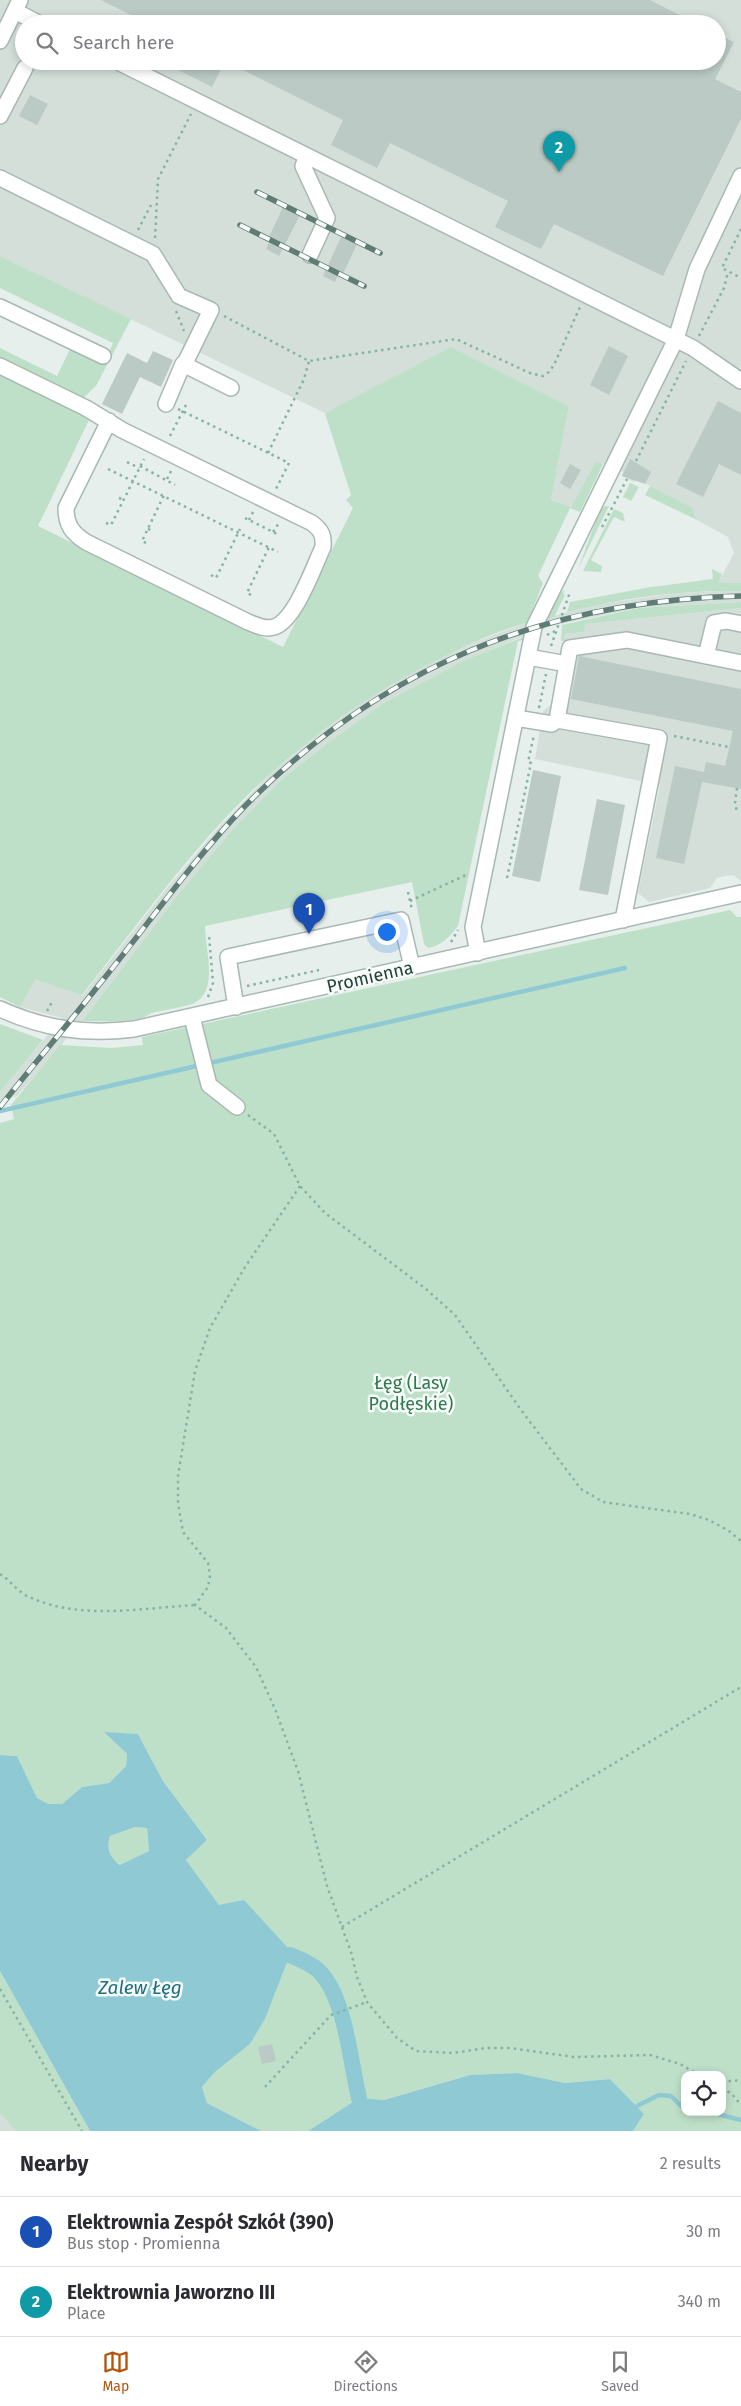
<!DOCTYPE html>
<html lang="en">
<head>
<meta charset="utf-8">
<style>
	body { margin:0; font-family:"Fira Sans",sans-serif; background:#f7f7f7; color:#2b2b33 }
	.controls { position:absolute; right:15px; bottom:15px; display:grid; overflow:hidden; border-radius:10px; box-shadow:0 2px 8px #0003 }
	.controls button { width:45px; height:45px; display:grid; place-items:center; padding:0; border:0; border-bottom:1px solid #e1e1e2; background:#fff; color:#2b2b33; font:25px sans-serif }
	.you { position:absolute; left:386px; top:931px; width:18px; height:18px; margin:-12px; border:4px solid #fff; border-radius:50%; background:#1a73e8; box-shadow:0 0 0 8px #1a73e833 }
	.badge { display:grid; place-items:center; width:32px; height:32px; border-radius:50%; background:#b45309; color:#fff; font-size:16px; font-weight:700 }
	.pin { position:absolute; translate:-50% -41px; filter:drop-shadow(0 1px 2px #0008) }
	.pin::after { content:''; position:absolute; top:26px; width:18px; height:15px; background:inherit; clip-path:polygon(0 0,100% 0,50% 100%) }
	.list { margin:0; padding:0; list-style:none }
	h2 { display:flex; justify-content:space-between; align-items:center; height:65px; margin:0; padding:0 20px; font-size:21px }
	h2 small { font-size:16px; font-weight:400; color:#7c7c81 }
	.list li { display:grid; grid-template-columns:32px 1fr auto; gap:15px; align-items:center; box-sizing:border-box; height:70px; padding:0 20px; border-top:1px solid #e1e1e2 }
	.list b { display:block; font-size:19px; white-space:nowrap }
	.list p { margin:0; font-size:16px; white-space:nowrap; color:#7c7c81 }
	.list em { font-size:16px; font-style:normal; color:#7c7c81 }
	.icon { flex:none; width:28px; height:28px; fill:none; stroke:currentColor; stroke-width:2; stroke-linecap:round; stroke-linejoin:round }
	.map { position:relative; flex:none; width:741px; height:2131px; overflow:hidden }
	.search { position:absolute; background:#fff; box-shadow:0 2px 8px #0003; left:15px; right:15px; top:15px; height:55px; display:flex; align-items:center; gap:12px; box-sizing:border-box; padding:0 18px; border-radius:28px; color:#7c7c81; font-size:19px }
	.sheet { height:205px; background:#fff }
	nav { display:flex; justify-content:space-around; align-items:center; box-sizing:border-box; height:70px; border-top:1px solid #e1e1e2; background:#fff; font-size:14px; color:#7c7c81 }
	nav a { display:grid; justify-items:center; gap:2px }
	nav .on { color:#b45309 }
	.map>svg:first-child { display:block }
</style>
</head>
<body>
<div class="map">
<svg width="741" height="2131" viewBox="0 0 741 2131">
	<rect width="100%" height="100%" fill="#e6efeb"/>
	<!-- built -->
	<path fill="#d4dfda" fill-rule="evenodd" d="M0 0H741V583L719 582 734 553 728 537 697 520 692 507 636 479 634 482 622 476 623 472 596 461 571 507 551 500 569 406 452 348 325 413 0 256ZM24 24H717V61H24Z
		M722 591H741V602L639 608 550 626 469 658 385 702 329 742 281 780 232 830 177 896 82 1021 17 1096 0 1101V1092L62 1018 20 1007 34 980 83 995 167 888 218 828 267 777 312 739 370 697 420 668 476 642 520 625 598 604 680 593Z
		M741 608V881L733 875 726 876 717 878 710 888 649 902 638 893 660 785 535 759 543 711 553 703 565 634 584 632V624Z
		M0 2113 15 2131H0Z"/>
	<!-- green -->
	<path fill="#bfe0c8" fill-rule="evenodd" d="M0 256 131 319 96 386 82 399 0 361V348L57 376 70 349 103 365 113 343 0 288Z
		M451 347 569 406 551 500 571 507 596 461 603 464 580 512 570 508 538 576 543 583 527 623C499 630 472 643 446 656 381 686 322 728 268 776 197 840 141 921 82 995L35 980 20 1007 0 997V374L90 418 38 526 283 647 353 508 346 500 351 495 325 413Z
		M630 483 639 487 631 501 623 497Z
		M650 486 692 507 697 520 645 495Z
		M605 506H609L578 569 600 510Z
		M614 509 623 513 625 522 614 517 591 560 602 566 601 572 583 571Z
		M712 569 722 574 719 582 741 583V591C683 590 624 597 567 612L570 602 651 587 713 579Z
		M565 590 563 594 565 595 554 617 546 619 555 596Z
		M741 602V608L585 624 584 632 565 634 564 641H561L562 625 639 608Z
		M524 637 523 640 518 641 458 926C449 937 443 945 428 948L424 944 412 882 205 926C205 950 220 993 192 1004 179 1008 164 1010 151 1013 140 1024 98 1021 82 1021L177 896 232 830 281 780 329 742 385 702 469 658Z
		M730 910 737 917H741V2131H633L644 2114 610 2079 565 2083 517 2073 470 2075 384 2100 359 2098 308 2131H261L207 2103 202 2087 215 2072 250 2044 265 2019 290 1955 289 1949 282 1942 219 1905 186 1860 207 1840 163 1781 138 1734 105 1733 127 1754 126 1766 109 1783 82 1787 62 1804H49L37 1798 17 1756 0 1755V1123L14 1119 11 1105 60 1045 112 1048 143 1045 142 1037ZM685 2075H722V2112H685Z
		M0 1024 43 1040 0 1092Z
		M135 1827 147 1828 149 1851 121 1865C110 1857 106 1850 110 1836Z
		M0 1971 90 2131H15L0 2113Z"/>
	<!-- water -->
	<path fill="#8ec9d4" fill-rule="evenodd" d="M104 1732 138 1734 163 1781 207 1840 186 1860 219 1905 244 1900 289 1949 290 1955 265 2019 250 2044 215 2072 202 2087 207 2103 261 2131H90L0 1971V1755L17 1756 37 1798 49 1804H62L82 1787 109 1783 126 1766 127 1754ZM135 1827 147 1828 149 1851 120 1865C110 1857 106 1850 110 1836Z
		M517 2073 565 2083 610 2079 644 2114 633 2131H308L359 2098 384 2100 470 2075Z"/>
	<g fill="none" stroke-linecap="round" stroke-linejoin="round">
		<!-- stream -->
		<path stroke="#8ec9d4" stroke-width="4.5" d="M0 1111 625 968
			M637 2106 659 2095 671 2096 685 2110
			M688 2112H693
			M709 2112 741 2120"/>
		<!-- canal -->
		<path stroke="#8ec9d4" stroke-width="16" d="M290 1955C300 1959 310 1963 318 1970 346 1997 350 2062 359 2098"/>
	</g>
	<!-- building -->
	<path fill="#bbcac4" d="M101 0H650L697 24H149Z
		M717 34 734 42 715 79 741 92V119L663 276 554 224 541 249 495 227 508 201 390 143 377 168 331 145 343 120 225 61H717Z
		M160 61H225L212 87Z
		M30 95 48 104 37 125 19 116Z
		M283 207 300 215 279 256 266 249 271 238 269 237Z
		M341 237 357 244 343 274 339 272 335 282 323 276Z
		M609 346 628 356 609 395 590 385Z
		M153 351 173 360 161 387 140 377 122 414 102 404 127 353 147 363Z
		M718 401 741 413V475L719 464 703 497 676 484Z
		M630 459 651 472 645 484 622 476Z
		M570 464 581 470 570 489 560 483Z
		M579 656 741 689V789L702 782 684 864 656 858 675 766 704 772 706 762 725 766 733 731 571 699Z
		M533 770 561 776 540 882 512 876Z
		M597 799 625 805 608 895 579 890Z
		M272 2044 276 2061 262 2064 258 2047Z"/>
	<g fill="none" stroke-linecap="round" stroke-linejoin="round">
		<defs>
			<path id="minor" d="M15 11 40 24
				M0 41 20 0
				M116 61 693 348 741 381
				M0 116 25 68
				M307 156 303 166 327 218 310 255
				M0 178 153 254 179 296 211 310 186 361 183 364
				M0 307 103 356
				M0 366 86 408 122 430 312 523C321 530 324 535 323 547 314 566 295 621 274 627 265 630 256 625 248 622L86 542C72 533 66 525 66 508L109 421
				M166 404 183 364 231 388
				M706 656 714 623 726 621 741 624
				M528 657 567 664 570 648 627 640 741 663
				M516 718 552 724 557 720 659 738 623 920
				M557 720 567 664
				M478 953 473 927 534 627 676 339 697 269 741 176
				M236 1007 228 957 401 920 412 967
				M0 1009C44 1029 86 1035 134 1029L741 893
				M192 1017 209 1085 237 1107"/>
		</defs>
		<!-- minor casing -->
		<use href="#minor" stroke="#a8b8b2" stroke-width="18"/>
		<!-- path -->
		<path stroke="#86b3a5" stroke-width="2.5" stroke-dasharray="2.5 4" stroke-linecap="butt" d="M741 229 722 268 741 278
			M138 230 151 205
			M155 238 158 179 191 114
			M176 311 184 331
			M224 316 309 361 456 339 530 373 543 376 549 372 554 365 580 307
			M699 336 724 288 728 272
			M178 409 289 463 276 489
			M170 436 187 403
			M268 453 304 379 309 361
			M636 461 686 361
			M127 462 139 468
			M140 466 175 485
			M108 469 278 552
			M167 479 172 469
			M119 498 124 500
			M245 518 277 534
			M249 520 254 510
			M106 523 111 525 144 459
			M602 527 627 479
			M148 529 153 531
			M273 532 279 523
			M146 543 142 541 165 493
			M211 575 216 578 240 529
			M251 595 247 593 270 545
			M547 635 555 631
			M551 646 570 592
			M539 708 546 674
			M674 736 729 747
			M737 788 735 802 737 812
			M507 878 531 763 528 762 534 735
			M408 892 412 910
			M410 901 468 874
			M451 942 458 930
			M247 986 319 970
			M208 997 213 983 209 935
			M47 1011 52 1002
			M248 1115 274 1134 300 1186 325 1213 426 1289 455 1315 521 1410 581 1489 603 1502 690 1514 709 1520 729 1531 741 1541
			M300 1186 245 1267 210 1328 195 1371 178 1476V1503L183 1532 208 1563 210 1576 208 1587 195 1605 226 1628 256 1667 275 1709 298 1771 327 1886 351 1952 357 1977 367 2002 397 2038 416 2051 453 2053 486 2048H510L574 2057 650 2055 680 2064 699 2075
			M0 1574C10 1580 17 1591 27 1596 79 1621 140 1608 195 1605
			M342 1927 741 1687
			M0 1989 82 2131
			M722 2082 741 2080
			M265 2087 331 2015 367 2002
			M722 2088 732 2094 741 2105"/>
		<!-- minor -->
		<use href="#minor" stroke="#fff" stroke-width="15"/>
		<defs>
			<path id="rail" d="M257 192 380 253
				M240 225 364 286
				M0 1107C32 1066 66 1027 98 986 147 926 191 862 245 806 384 665 545 601 741 596"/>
		</defs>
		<!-- rail casing -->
		<use href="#rail" stroke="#5f7d75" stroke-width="5.5"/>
		<!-- rail -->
		<use href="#rail" stroke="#f7fbf9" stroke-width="4" stroke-dasharray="11" stroke-linecap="butt"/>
	</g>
	<g text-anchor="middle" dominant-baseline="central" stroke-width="5" stroke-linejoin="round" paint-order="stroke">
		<!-- street labels -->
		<g font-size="18" fill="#24423a" stroke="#f7fbf9">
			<text transform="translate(370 977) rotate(-13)">Promienna</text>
		</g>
		<!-- park labels -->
		<g font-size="18" fill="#2d7a4b" stroke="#f7fbf9">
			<text x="411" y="1383">Łęg (Lasy<tspan x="411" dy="21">Podłęskie)</tspan></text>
		</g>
		<!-- water labels -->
		<g font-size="19" font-style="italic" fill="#1c6f80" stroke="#f7fbf9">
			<text x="140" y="1987">Zalew Łęg</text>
		</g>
	</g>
</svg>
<div class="controls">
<button><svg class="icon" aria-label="locate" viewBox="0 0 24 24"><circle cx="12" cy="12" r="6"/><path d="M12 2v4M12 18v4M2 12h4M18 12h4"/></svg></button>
</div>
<div class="you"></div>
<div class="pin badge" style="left:309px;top:934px;background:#1a4fb4">1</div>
<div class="pin badge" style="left:559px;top:172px;background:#0f9aa8">2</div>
<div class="search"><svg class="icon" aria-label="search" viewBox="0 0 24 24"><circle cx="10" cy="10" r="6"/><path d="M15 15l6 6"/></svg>Search here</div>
</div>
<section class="sheet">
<h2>Nearby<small>2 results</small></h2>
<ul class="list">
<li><span class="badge" style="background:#1a4fb4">1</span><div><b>Elektrownia Zespół Szkół (390)</b><p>Bus stop · Promienna</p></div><em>30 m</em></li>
<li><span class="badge" style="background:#0f9aa8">2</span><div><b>Elektrownia Jaworzno III</b><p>Place</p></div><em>340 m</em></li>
</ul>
</section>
<nav>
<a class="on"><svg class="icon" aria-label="map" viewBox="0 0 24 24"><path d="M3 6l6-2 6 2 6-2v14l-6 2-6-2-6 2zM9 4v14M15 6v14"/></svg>Map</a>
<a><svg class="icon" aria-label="directions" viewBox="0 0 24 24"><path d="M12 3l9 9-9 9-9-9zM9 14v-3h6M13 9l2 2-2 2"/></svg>Directions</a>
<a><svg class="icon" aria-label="saved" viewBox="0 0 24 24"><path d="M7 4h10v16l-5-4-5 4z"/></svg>Saved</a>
</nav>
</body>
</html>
